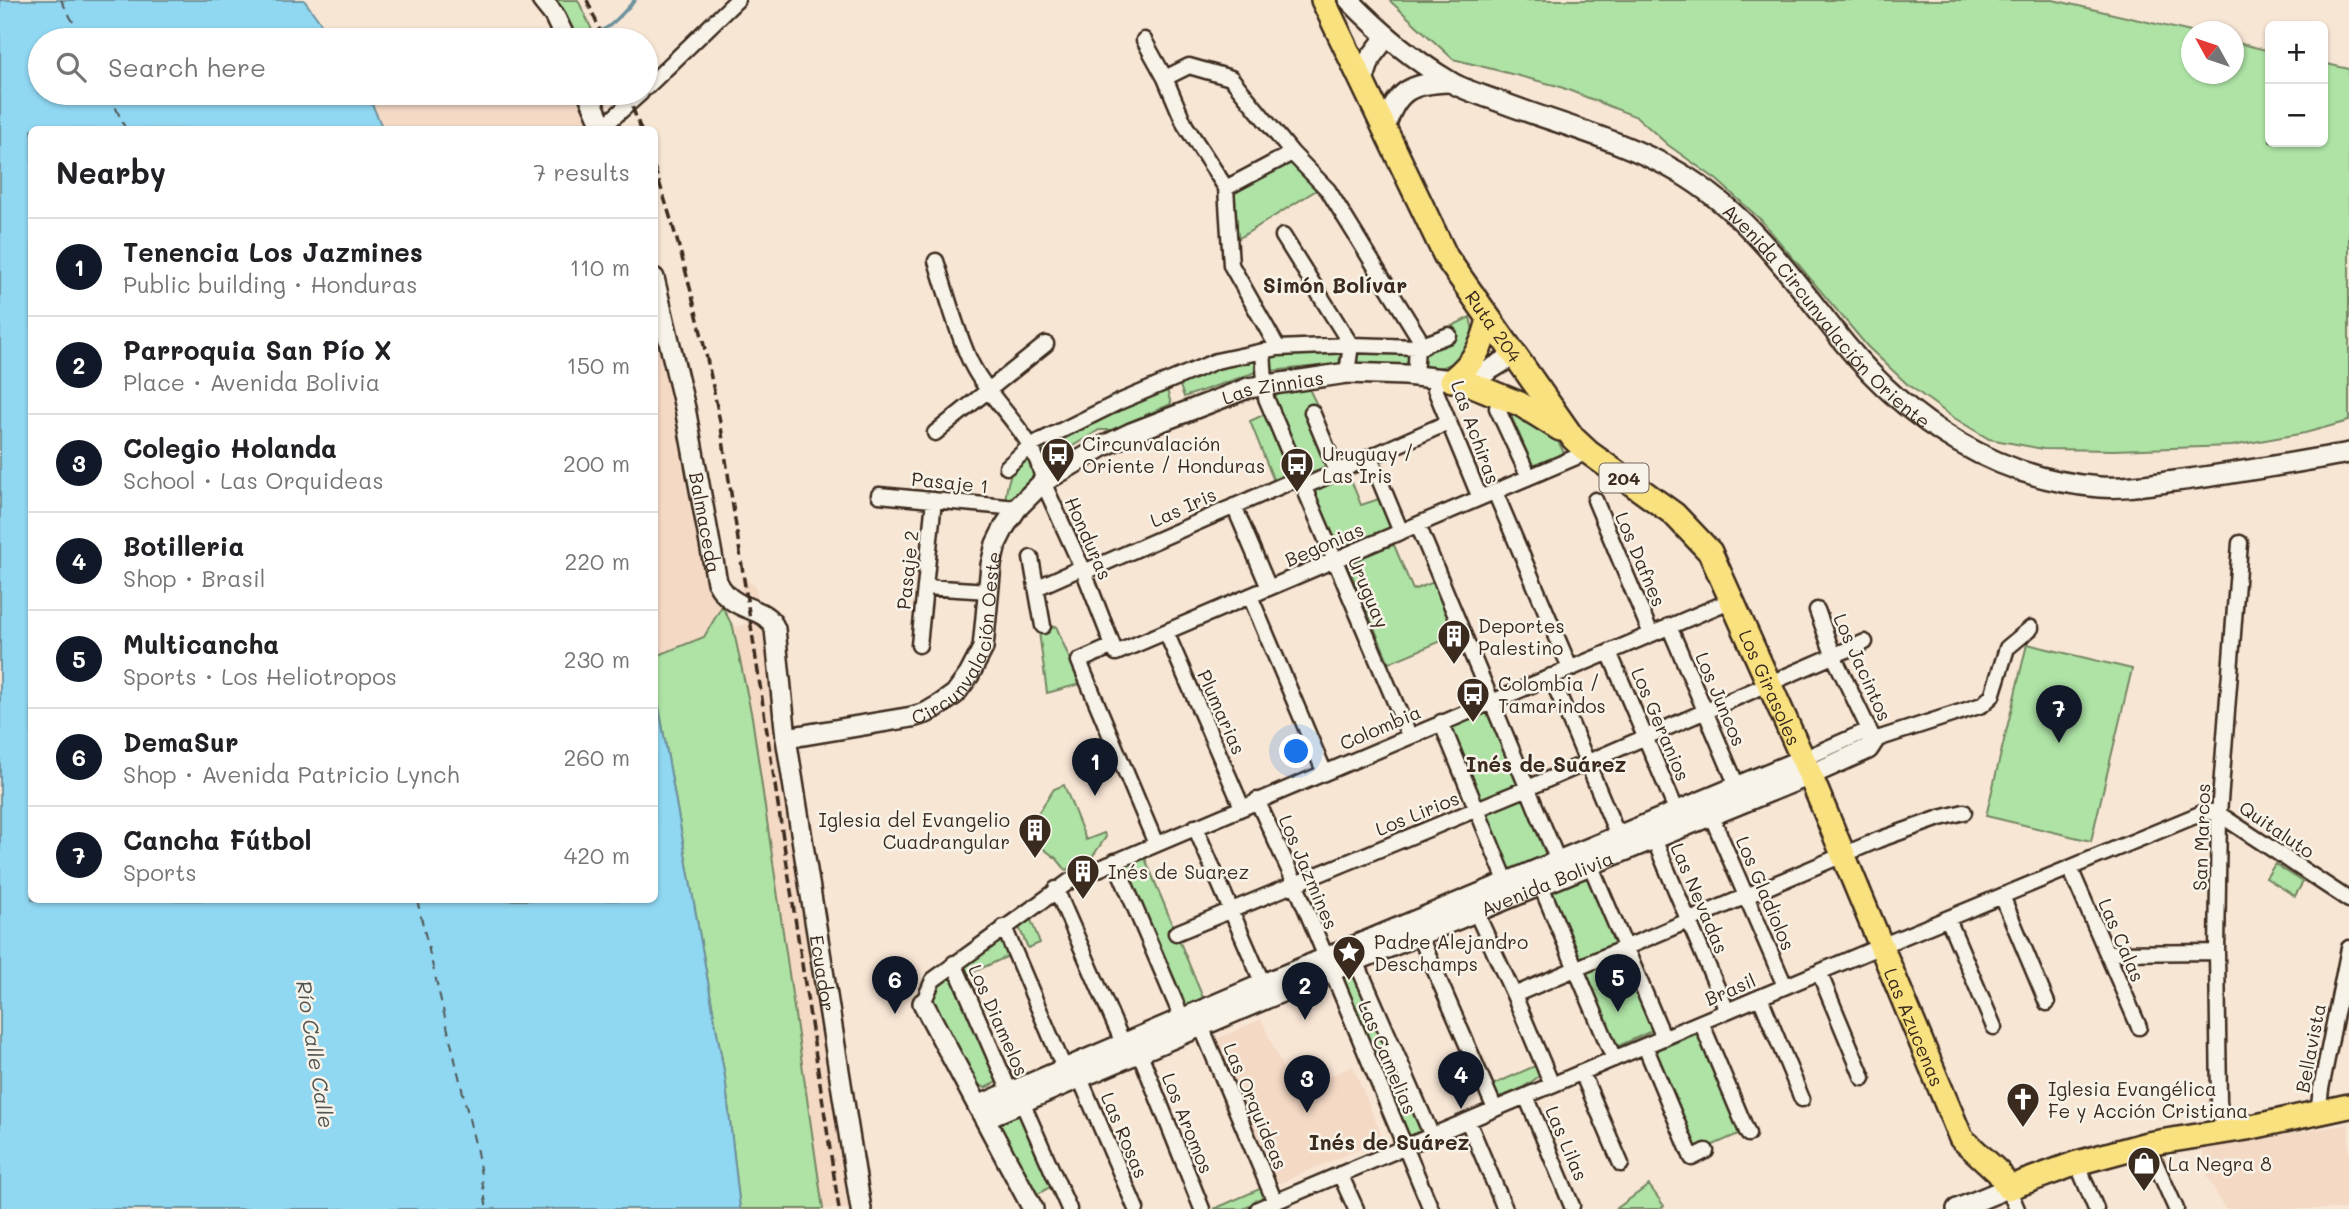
<!DOCTYPE html>
<html lang="en">
<head>
<meta charset="utf-8">
<style>
	body { margin:0; font-family:Mali,sans-serif; background:#f2f2f2; color:#202124 }
	.controls { position:absolute; right:21px; top:21px; display:grid; overflow:hidden; border-radius:10px; box-shadow:0 2px 5px #0004 }
	.controls button { width:63px; height:63px; display:grid; place-items:center; padding:0; border:0; border-bottom:2px solid #e0e0e0; background:#fff; color:#202124; font:35px sans-serif }
	.compass { position:absolute; left:2181px; top:21px; width:63px; height:63px; border-radius:50%; background:#fff; box-shadow:0 2px 5px #0004; rotate:310deg }
	.you { position:absolute; left:1297px; top:752px; width:24px; height:24px; margin:-18px; border:5px solid #fff; border-radius:50%; background:#1a73e8; box-shadow:0 0 0 10px #1a73e833 }
	.badge { display:grid; place-items:center; width:46px; height:46px; border-radius:50%; background:#111827; color:#fff; font-size:23px; font-weight:700 }
	.pin { position:absolute; translate:-50% -58px; filter:drop-shadow(0 2px 4px #0008) }
	.pin::after { content:''; position:absolute; top:37px; width:24px; height:21px; background:inherit; clip-path:polygon(0 0,100% 0,50% 100%) }
	.list { margin:0; padding:0; list-style:none }
	h2 { display:flex; justify-content:space-between; align-items:center; height:91px; margin:0; padding:0 28px; font-size:30px }
	h2 small { font-size:23px; font-weight:400; color:#757577 }
	.list li { display:grid; grid-template-columns:46px 1fr auto; gap:21px; align-items:center; box-sizing:border-box; height:98px; padding:0 28px; border-top:2px solid #e0e0e0 }
	.list b { display:block; font-size:26px; white-space:nowrap }
	.list p { margin:0; font-size:23px; white-space:nowrap; color:#757577 }
	.list em { font-size:23px; font-style:normal; color:#757577 }
	.icon { flex:none; width:38px; height:38px; fill:none; stroke:currentColor; stroke-width:2; stroke-linecap:round; stroke-linejoin:round }
	.map { position:relative; flex:none; width:2349px; height:1209px; overflow:hidden }
	.search { position:absolute; background:#fff; box-shadow:0 2px 5px #0004; left:28px; top:28px; width:630px; height:77px; display:flex; align-items:center; gap:18px; box-sizing:border-box; padding:0 24px; border-radius:38px; color:#757577; font-size:26px }
	.panel { position:absolute; background:#fff; box-shadow:0 2px 5px #0004; left:28px; top:126px; width:630px; height:777px; border-radius:10px }
	.map>svg:first-child { display:block }
</style>
</head>
<body>
<div class="map">
<svg width="2349" height="1209" viewBox="0 0 2349 1209">
	<rect width="100%" height="100%" fill="#f8e6d5"/>
	<filter id="ink" filterUnits="userSpaceOnUse"><feTurbulence type="fractalNoise" baseFrequency=".0143" numOctaves="2"/><feDisplacementMap in="SourceGraphic" scale="14" xChannelSelector="R" yChannelSelector="G"/><feConvolveMatrix kernelMatrix="1 2 1 2 8 2 1 2 1" color-interpolation-filters="sRGB"/></filter>
	<g filter="url(#ink)">
		<!-- built -->
		<path fill="#f4d9c5" d="M367 93H578L593 129H383Z
			M654 332 671 394 705 579 722 606 704 637 655 657Z
			M740 574 756 587 853 1209H823L752 717 733 627 746 624Z
			M1261 1019 1293 1091 1353 1066 1381 1134 1379 1141 1273 1186 1212 1041Z
			M2349 1124V1209H2225L2208 1177 2202 1148Z"/>
		<!-- green -->
		<path fill="#aee3a5" stroke="#748662" stroke-width="2" d="M556 0H578L592 30 572 35 564 13Z
			M1389 0H2053L2191 32 2192 74H2234V42L2270 51V142H2323V63L2349 69V421L2305 433 2232 446 2114 450 2043 449 1989 439 1951 416 1907 384 1867 346 1761 220 1717 180 1668 145 1637 117 1558 86 1453 59Z
			M1290 161 1318 189 1236 240 1233 193Z
			M1470 317C1471 322 1473 329 1473 334 1472 356 1441 376 1422 364L1423 354 1453 339 1455 333 1452 326Z
			M1341 351 1339 364 1270 371 1269 356Z
			M1356 351 1410 352 1409 365H1354Z
			M1257 358 1259 371 1184 397 1179 383 1208 371Z
			M1286 388 1309 389 1317 405 1308 408 1304 415 1328 467 1310 474 1305 473 1274 401 1277 394Z
			M1160 390H1167L1171 404 1112 430H1099L1050 460 1042 448 1045 442Z
			M1508 409 1557 439 1564 453 1533 466Z
			M1265 414 1291 477 1275 484 1250 421Z
			M1025 458 1029 459 1037 473 1011 501 1005 500C1008 481 1009 470 1025 458Z
			M1349 475 1361 505 1379 499 1391 528 1341 548 1337 547 1314 490 1316 486Z
			M1394 545 1413 590 1434 582 1456 635 1389 663 1348 566 1351 559Z
			M722 606 733 627 752 717 823 1209H740L725 1077 655 685 654 657 704 637Z
			M1056 626 1080 684 1047 693 1039 632Z
			M2027 644 2132 669 2091 841 1986 816Z
			M1490 712 1554 859 1510 877 1448 728Z
			M1064 785 1086 840 1104 833 1106 837 1090 860 1066 870 1057 859 1024 834 1054 789Z
			M1144 856 1204 1000 1182 1009 1123 865Z
			M2275 864 2303 882 2295 896 2266 878Z
			M1588 868 1656 1029 1614 1048 1546 886Z
			M1031 920 1040 943 1028 948 1018 925Z
			M1003 933 1013 954 960 978 1001 1080 985 1088 975 1083 931 999 940 977Z
			M1355 969 1425 1132 1408 1137 1339 978Z
			M1699 1033 1743 1132 1695 1153 1652 1052Z
			M1537 1065 1541 1074C1530 1085 1511 1095 1495 1097L1490 1086Z
			M1023 1109 1055 1184 1036 1195 1000 1126 1002 1118Z
			M1649 1185 1664 1206 1660 1209H1616Z
			M1264 1187 1268 1198 1243 1209H1214Z"/>
		<!-- water -->
		<path fill="#90d7f2" stroke="#6e929d" stroke-width="2" d="M0 0H304L333 40H40V93H367L383 129 32 130V900H654L655 685 725 1077 740 1209H0Z"/>
		<g fill="none" stroke-linecap="round" stroke-linejoin="round">
			<!-- stream -->
			<path stroke="#6e929d" stroke-width="3.5" d="M575 38C608 33 613 24 635 0
				M551 40H553"/>
			<!-- ferry -->
			<path stroke="#505553" stroke-width="2" stroke-dasharray="9 7" stroke-linecap="butt" d="M61 0 83 40
				M109 93 126 130
				M417 900 477 1152 487 1209"/>
			<defs>
				<path id="street" d="M1144 40 1165 78 1185 125 1226 188 1231 265 1278 348
					M1165 78 1189 66 1231 78 1292 153 1328 190 1424 346
					M646 88 737 0
					M603 127 641 93
					M1226 188 1292 153
					M1283 236 1351 345 1347 373
					M936 261C947 294 956 331 971 363 991 404 1037 435 1043 482L1084 572 1113 646
					M1263 351 1266 398 1409 735
					M1415 376 1417 347
					M1436 378 1435 389 1480 498
					M1497 408 1529 477
					M1312 412 1337 472
					M935 433 1046 344
					M1370 457 1401 532
					M1007 467 1030 446 1119 402 1216 361 1278 348 1351 345 1417 347 1449 335
					M1303 487 1449 422
					M1495 492 1570 668
					M879 495 1017 508
					M1595 500 1651 634
					M1234 506 1269 588
					M1418 525 1558 861
					M1031 558 1043 626
					M1084 572 1299 478
					M925 587 989 591
					M1036 588 1081 568
					M1250 596 1324 771
					M1817 610 1834 657 1874 740 1982 705 1992 696 2007 648 2031 628
					M1669 626 1737 786
					M1166 632 1242 807
					M919 645 934 500
					M1609 652 1677 812
					M1551 676 1618 836
					M1441 722 1507 883
					M1803 759 1869 730
					M1257 800 1295 883 1431 1209
					M1711 815 1785 986
					M1195 827 1263 984
					M1654 839 1727 1011
					M1156 844 1079 661 1113 646 1116 653 1588 452
					M1115 861 1182 1018
					M1590 864 1664 1038
					M2070 868 2139 1027
					M1541 886 1614 1059
					M1056 889 1123 1043
					M2002 896 2047 1003
					M1476 912 1514 995 1552 1085
					M1948 919 1994 1027
					M1004 927 1064 1068
					M1176 933 1528 788 1865 642
					M1419 934 1495 1109
					M2107 953 2217 952
					M1356 961 1432 1136
					M954 963 1010 1092
					M1819 972 1863 1078
					M1514 995 1878 840 1940 818 1964 812
					M1760 997 1802 1099
					M923 1003 933 980 1070 881 1732 600
					M1701 1022 1748 1134
					M1201 1026 1275 1202
					M1645 1046 1692 1158 1706 1151
					M1139 1051 1202 1209
					M1582 1073 1621 1164
					M1079 1076 1136 1209
					M1526 1096 1572 1206
					M1022 1102 1069 1209
					M2318 1114 2321 1089 2349 948
					M1468 1121 1505 1209
					M2223 1131 2219 1101 2217 952 2219 814 2240 543
					M2147 1144 2176 1209
					M2077 1163 2096 1209
					M1340 1174 1356 1209
					M2008 1188 2017 1209
					M1258 1209 1881 946 2207 811 2219 814 2349 900"/>
				<g id="secondary">
					<path d="M542 0 554 15 566 40"/>
					<path id="s1" d="M1349 0C1377 29 1414 60 1449 81 1463 90 1482 95 1498 101 1555 123 1626 141 1678 172 1749 213 1795 282 1845 344 1909 422 1996 479 2099 487 2124 489 2150 484 2175 481 2233 474 2291 463 2349 453"/>
					<path d="M1363 81 1371 57 1387 36"/>
					<path d="M588 93 604 130"/>
					<path d="M1385 128C1396 90 1411 83 1450 82"/>
					<path id="s2" d="M654 278 685 408 717 582C734 615 766 604 775 629L786 738 861 1209"/>
					<path id="s3" d="M786 738 912 717 926 713 941 704 955 694 969 675 983 648 991 565 996 544 1005 526 1017 508 1043 482 1102 447 1131 433 1248 388 1347 373 1405 375 1463 381 1483 374 1514 355"/>
					<path d="M923 1003 1033 1209"/>
					<path d="M978 1106 1263 984 1803 759"/>
					<path id="s4" d="M985 1118 1331 971 1810 775 1868 749 1874 740"/>
					<path d="M1957 1209 2008 1188"/>
				</g>
				<g id="primary">
					<path id="s5" d="M1323 0 1446 257 1573 438 1588 452 1674 514 1710 552 1810 775 1961 1138 1999 1173 2008 1188 2077 1163 2147 1144 2247 1128 2349 1106"/>
					<path d="M1452 380C1474 362 1483 346 1489 319"/>
					<path d="M1463 381 1520 404 1560 429"/>
				</g>
			</defs>
			<!-- street casing -->
			<use href="#street" stroke="#3b2a1e" stroke-width="19"/>
			<!-- secondary casing -->
			<use href="#secondary" stroke="#3b2a1e" stroke-width="24"/>
			<!-- primary casing -->
			<use href="#primary" stroke="#3b2a1e" stroke-width="28"/>
			<!-- street -->
			<use href="#street" stroke="#f7f3e8" stroke-width="14"/>
			<!-- secondary -->
			<use href="#secondary" stroke="#f7f3e8" stroke-width="19"/>
			<!-- primary -->
			<use href="#primary" stroke="#fae180" stroke-width="23"/>
			<!-- rail -->
			<path stroke="#3b2a1e" stroke-width="3.5" stroke-dasharray="10 5" stroke-linecap="butt" d="M587 0 604 40
				M627 93 641 130
				M654 167C683 252 704 338 721 427L839 1209"/>
		</g>
	</g>
	<!-- icons -->
	<defs>
		<symbol id="bus-pin" viewBox="-11 -11 22 30"><path d="M0 17L-7.5 6A9.5 9.5 0 1 1 7.5 6Z" fill="#3b2a1e" stroke="#f7f3e8"/><path d="M-5-6H5V4H4V6H2V4H-2V6H-4V4H-5ZM-3.5-4V0h7V-4ZM-3.5 1.2v1.5H-2V1.2ZM2 1.2v1.5H3.5V1.2Z" fill="#fff"/></symbol>
		<symbol id="building-pin" viewBox="-11 -11 22 30"><path d="M0 17L-7.5 6A9.5 9.5 0 1 1 7.5 6Z" fill="#3b2a1e" stroke="#f7f3e8"/><path d="M-4-6H4V6H1V3H-1V6H-4ZM-2.5-4.3h1.7v1.8h-1.7ZM.8-4.3h1.7v1.8H.8ZM-2.5-1h1.7V.8h-1.7ZM.8-1h1.7V.8H.8Z" fill="#fff"/></symbol>
		<symbol id="sight-pin" viewBox="-11 -11 22 30"><path d="M0 17L-7.5 6A9.5 9.5 0 1 1 7.5 6Z" fill="#3b2a1e" stroke="#f7f3e8"/><path d="M0-6L1.8-2.2L6-1.7L2.9 1.2L3.7 5.4L0 3.3L-3.7 5.4L-2.9 1.2L-6-1.7L-1.8-2.2Z" fill="#fff"/></symbol>
		<symbol id="church-pin" viewBox="-11 -11 22 30"><path d="M0 17L-7.5 6A9.5 9.5 0 1 1 7.5 6Z" fill="#3b2a1e" stroke="#f7f3e8"/><path d="M-1.2-6h2.4v3.5h3.3v2.4h-3.3V6h-2.4V-.1h-3.3v-2.4h3.3Z" fill="#fff"/></symbol>
		<symbol id="shop-pin" viewBox="-11 -11 22 30"><path d="M0 17L-7.5 6A9.5 9.5 0 1 1 7.5 6Z" fill="#3b2a1e" stroke="#f7f3e8"/><path d="M-5-2.5h2.3a2.7 3.5 0 0 1 5.4 0H5L5.5 6h-11ZM-1.5-2.5h3a1.5 2.3 0 0 0-3 0Z" fill="#fff"/></symbol>
	</defs>
	<g fill-rule="evenodd">
		<use href="#bus-pin" x="1039" y="435" width="38" height="52"/>
		<use href="#bus-pin" x="1278" y="445" width="38" height="52"/>
		<use href="#building-pin" x="1435" y="617" width="38" height="52"/>
		<use href="#bus-pin" x="1454" y="675" width="38" height="52"/>
		<use href="#building-pin" x="1016" y="811" width="38" height="52"/>
		<use href="#building-pin" x="1064" y="852" width="38" height="52"/>
		<use href="#sight-pin" x="1330" y="933" width="38" height="52"/>
		<use href="#church-pin" x="2004" y="1080" width="38" height="52"/>
		<use href="#shop-pin" x="2125" y="1144" width="38" height="52"/>
	</g>
	<g text-anchor="middle" dominant-baseline="central" stroke-width="5" stroke-linejoin="round" paint-order="stroke">
		<!-- shield labels -->
		<rect fill="#f7f3e8" stroke="#73665b" stroke-width="2" x="1599.5" y="463.5" width="49" height="29" rx="5"/>
		<g font-size="18" font-weight="bold" fill="#3b2a1e">
			<text x="1624" y="478">204</text>
		</g>
		<!-- street labels -->
		<g font-size="19" fill="#3b2a1e" stroke="#f7f3e8">
			<text stroke="none"><textPath href="#s1" startOffset="584">Avenida Circunvalación Oriente</textPath></text>
			<text stroke="none"><textPath href="#s5" startOffset="369">Ruta 204</textPath></text>
			<text stroke="none"><textPath href="#s3" startOffset="665">Las Zinnias</textPath></text>
			<text transform="translate(1476 432) rotate(70)">Las Achiras</text>
			<text transform="translate(950 482) rotate(6)">Pasaje 1</text>
			<text transform="translate(1183 507) rotate(-24)">Las Iris</text>
			<text stroke="none"><textPath href="#s2" startOffset="250">Balmaceda</textPath></text>
			<text transform="translate(1089 538) rotate(66)">Honduras</text>
			<text transform="translate(1324 544) rotate(-23)">Begonias</text>
			<text transform="translate(1641 559) rotate(67)">Los Dafnes</text>
			<text transform="translate(907 570) rotate(-84)">Pasaje 2</text>
			<text transform="translate(1369 592) rotate(67)">Uruguay</text>
			<text stroke="none"><textPath href="#s3" startOffset="228">Circunvalación Oeste</textPath></text>
			<text transform="translate(1863 667) rotate(66)">Los Jacintos</text>
			<text stroke="none"><textPath href="#s5" startOffset="833">Los Girasoles</textPath></text>
			<text transform="translate(1721 699) rotate(67)">Los Juncos</text>
			<text transform="translate(1222 712) rotate(66)">Plumarias</text>
			<text transform="translate(1661 724) rotate(67)">Los Geranios</text>
			<text transform="translate(1380 727) rotate(-23)">Colombia</text>
			<text transform="translate(1417 813) rotate(-22)">Los Lirios</text>
			<text transform="translate(2277 829) rotate(34)">Quitaluto</text>
			<text transform="translate(2201 837) rotate(-88)">San Marcos</text>
			<text transform="translate(1309 872) rotate(67)">Los Jazmines</text>
			<text stroke="none"><textPath href="#s4" startOffset="609">Avenida Bolivia</textPath></text>
			<text transform="translate(1766 893) rotate(67)">Los Gladiolos</text>
			<text transform="translate(1700 898) rotate(67)">Las Nevadas</text>
			<text transform="translate(2122 940) rotate(67)">Las Calas</text>
			<text stroke="none"><textPath href="#s2" startOffset="735">Ecuador</textPath></text>
			<text transform="translate(1730 989) rotate(-23)">Brasil</text>
			<text transform="translate(999 1020) rotate(66)">Los Diamelos</text>
			<text stroke="none"><textPath href="#s5" startOffset="1202">Las Azucenas</textPath></text>
			<text transform="translate(2310 1048) rotate(-79)">Bellavista</text>
			<text transform="translate(1388 1057) rotate(67)">Las Camelias</text>
			<text transform="translate(1256 1106) rotate(67)">Las Orquideas</text>
			<text transform="translate(1188 1123) rotate(68)">Los Aromos</text>
			<text transform="translate(1125 1135) rotate(67)">Las Rosas</text>
			<text transform="translate(1567 1143) rotate(67)">Las Lilas</text>
		</g>
		<!-- poi labels -->
		<g font-size="19" fill="#3b2a1e" stroke="#f7f3e8" text-anchor="start">
			<text x="1082" y="443">Circunvalación<tspan x="1082" dy="22">Oriente / Honduras</tspan></text>
			<text x="1322" y="453">Uruguay /<tspan x="1322" dy="22">Las Iris</tspan></text>
			<text x="1478" y="625">Deportes<tspan x="1478" dy="22">Palestino</tspan></text>
			<text x="1498" y="683">Colombia /<tspan x="1498" dy="22">Tamarindos</tspan></text>
			<text x="1010" y="819" text-anchor="end">Iglesia del Evangelio<tspan x="1010" dy="22">Cuadrangular</tspan></text>
			<text x="1108" y="871">Inés de Suarez</text>
			<text x="1374" y="941">Padre Alejandro<tspan x="1374" dy="22">Deschamps</tspan></text>
			<text x="2048" y="1088">Iglesia Evangélica<tspan x="2048" dy="22">Fe y Acción Cristiana</tspan></text>
			<text x="2168" y="1163">La Negra 8</text>
		</g>
		<!-- neighbourhood labels -->
		<g font-size="21" font-weight="bold" fill="#3b2a1e" stroke="#f7f3e8">
			<text x="1335" y="284">Simón Bolívar</text>
			<text x="1546" y="763">Inés de Suárez</text>
			<text x="1389" y="1141">Inés de Suárez</text>
		</g>
		<!-- water labels -->
		<g font-size="21" font-style="italic" fill="#505553" stroke="#f7f3e8">
			<text transform="translate(316 1054) rotate(81)">Río Calle Calle</text>
		</g>
	</g>
</svg>
<div class="controls">
<button>+</button>
<button>−</button>
</div>
<svg class="compass" viewBox="-18 -18 36 36"><path d="M0-13l5 13h-10z" fill="#e53935"/><path d="M0 13l5-13h-10z" fill="#757577"/></svg>
<div class="you"></div>
<div class="pin badge" style="left:1095px;top:796px">1</div>
<div class="pin badge" style="left:1305px;top:1020px">2</div>
<div class="pin badge" style="left:1307px;top:1113px">3</div>
<div class="pin badge" style="left:1461px;top:1109px">4</div>
<div class="pin badge" style="left:1618px;top:1012px">5</div>
<div class="pin badge" style="left:895px;top:1014px">6</div>
<div class="pin badge" style="left:2059px;top:743px">7</div>
<div class="search"><svg class="icon" aria-label="search" viewBox="0 0 24 24"><circle cx="10" cy="10" r="6"/><path d="M15 15l6 6"/></svg>Search here</div>
<section class="panel">
<h2>Nearby<small>7 results</small></h2>
<ul class="list">
<li><span class="badge">1</span><div><b>Tenencia Los Jazmines</b><p>Public building · Honduras</p></div><em>110 m</em></li>
<li><span class="badge">2</span><div><b>Parroquia San Pío X</b><p>Place · Avenida Bolivia</p></div><em>150 m</em></li>
<li><span class="badge">3</span><div><b>Colegio Holanda</b><p>School · Las Orquideas</p></div><em>200 m</em></li>
<li><span class="badge">4</span><div><b>Botilleria</b><p>Shop · Brasil</p></div><em>220 m</em></li>
<li><span class="badge">5</span><div><b>Multicancha</b><p>Sports · Los Heliotropos</p></div><em>230 m</em></li>
<li><span class="badge">6</span><div><b>DemaSur</b><p>Shop · Avenida Patricio Lynch</p></div><em>260 m</em></li>
<li><span class="badge">7</span><div><b>Cancha Fútbol</b><p>Sports</p></div><em>420 m</em></li>
</ul>
</section>
</div>
</body>
</html>
